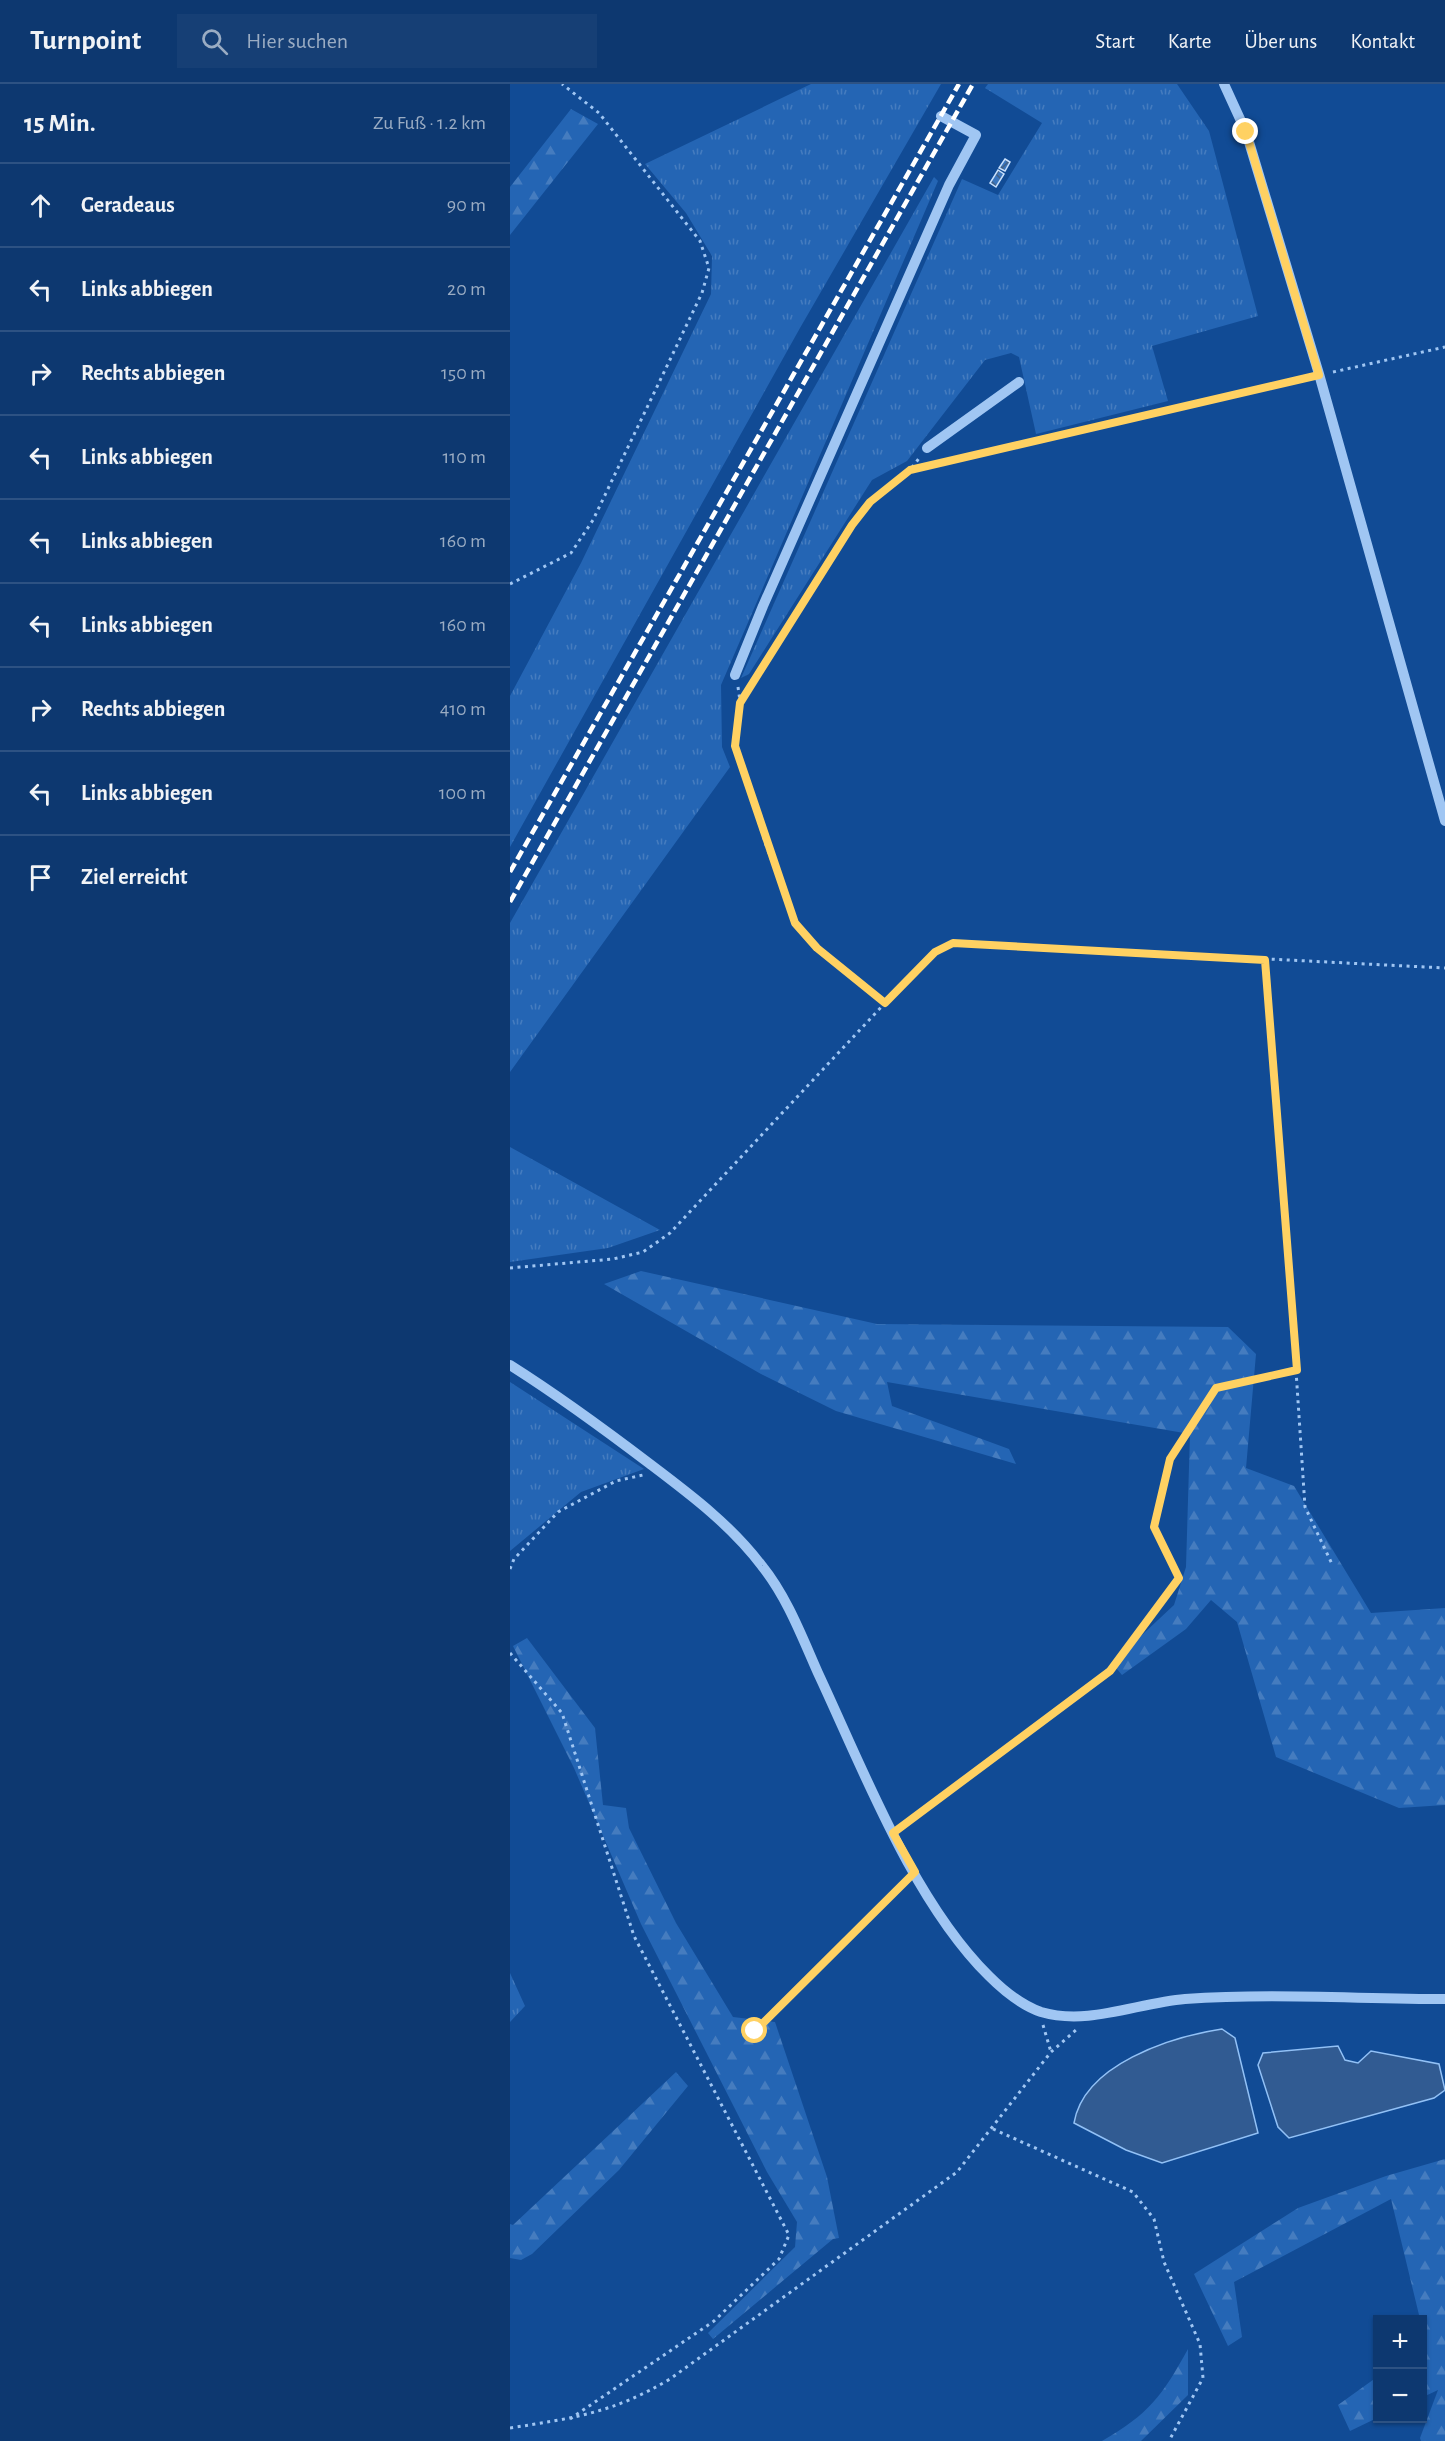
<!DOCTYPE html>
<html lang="de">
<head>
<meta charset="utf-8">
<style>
	body { margin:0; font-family:"Alegreya Sans",sans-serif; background:#163f75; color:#f1f3f6 }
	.controls { position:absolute; right:18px; bottom:18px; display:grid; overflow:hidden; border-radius:0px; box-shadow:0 2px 4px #0004 }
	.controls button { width:54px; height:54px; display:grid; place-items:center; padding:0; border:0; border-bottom:2px solid #2d5283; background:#0d3870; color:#f1f3f6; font:30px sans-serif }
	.stop { position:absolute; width:18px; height:18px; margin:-14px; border:4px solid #ffd162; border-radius:50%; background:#fff }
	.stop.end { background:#ffd162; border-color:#fff; box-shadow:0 2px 6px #0008 }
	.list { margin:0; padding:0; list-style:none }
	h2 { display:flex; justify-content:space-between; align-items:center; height:78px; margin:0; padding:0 24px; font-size:26px }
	h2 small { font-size:20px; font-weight:400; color:#9aacc3 }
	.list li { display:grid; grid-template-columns:39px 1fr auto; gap:18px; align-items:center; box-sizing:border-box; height:84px; padding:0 24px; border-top:2px solid #2d5283 }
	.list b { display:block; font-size:22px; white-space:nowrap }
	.list em { font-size:20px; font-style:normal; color:#9aacc3 }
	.icon { flex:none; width:33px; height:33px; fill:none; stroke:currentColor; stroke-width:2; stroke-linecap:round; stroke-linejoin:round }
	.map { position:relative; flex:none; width:935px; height:2357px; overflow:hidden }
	header { display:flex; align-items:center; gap:36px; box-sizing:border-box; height:84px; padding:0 30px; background:#0d3870; border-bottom:2px solid #2d5283 }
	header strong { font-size:28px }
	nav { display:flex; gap:33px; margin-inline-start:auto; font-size:21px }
	.search { width:420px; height:54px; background:#163f75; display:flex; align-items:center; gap:15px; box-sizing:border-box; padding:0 21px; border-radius:0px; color:#9aacc3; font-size:22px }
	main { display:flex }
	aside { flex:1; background:#0d3870 }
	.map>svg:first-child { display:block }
</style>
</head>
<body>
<header>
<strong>Turnpoint</strong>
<div class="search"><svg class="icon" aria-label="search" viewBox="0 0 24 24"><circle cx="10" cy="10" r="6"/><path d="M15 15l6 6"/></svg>Hier suchen</div>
<nav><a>Start</a><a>Karte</a><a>Über uns</a><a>Kontakt</a></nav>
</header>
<main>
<aside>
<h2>15 Min.<small>Zu Fuß · 1.2 km</small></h2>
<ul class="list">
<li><svg class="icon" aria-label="ahead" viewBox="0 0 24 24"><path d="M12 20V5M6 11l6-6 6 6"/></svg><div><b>Geradeaus</b></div><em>90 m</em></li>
<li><svg class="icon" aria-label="left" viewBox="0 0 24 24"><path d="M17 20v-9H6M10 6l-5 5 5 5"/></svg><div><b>Links abbiegen</b></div><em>20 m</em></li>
<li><svg class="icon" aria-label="right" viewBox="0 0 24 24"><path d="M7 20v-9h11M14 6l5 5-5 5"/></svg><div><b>Rechts abbiegen</b></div><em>150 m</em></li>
<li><svg class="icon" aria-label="left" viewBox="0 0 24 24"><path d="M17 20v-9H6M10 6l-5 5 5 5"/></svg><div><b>Links abbiegen</b></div><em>110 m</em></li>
<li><svg class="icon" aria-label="left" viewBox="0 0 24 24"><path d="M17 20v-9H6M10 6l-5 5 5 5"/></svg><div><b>Links abbiegen</b></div><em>160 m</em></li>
<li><svg class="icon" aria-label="left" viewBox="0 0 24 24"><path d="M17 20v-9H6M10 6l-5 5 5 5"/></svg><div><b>Links abbiegen</b></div><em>160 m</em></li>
<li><svg class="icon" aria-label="right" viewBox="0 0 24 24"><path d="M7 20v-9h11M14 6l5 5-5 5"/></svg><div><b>Rechts abbiegen</b></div><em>410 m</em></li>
<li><svg class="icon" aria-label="left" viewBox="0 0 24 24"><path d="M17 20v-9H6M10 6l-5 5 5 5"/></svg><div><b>Links abbiegen</b></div><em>100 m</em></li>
<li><svg class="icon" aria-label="arrive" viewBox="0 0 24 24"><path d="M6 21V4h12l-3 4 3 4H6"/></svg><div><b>Ziel erreicht</b></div></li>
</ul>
</aside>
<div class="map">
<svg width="935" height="2357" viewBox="0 0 935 2357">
	<defs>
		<pattern id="grass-tufts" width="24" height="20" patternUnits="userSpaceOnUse" patternTransform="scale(1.5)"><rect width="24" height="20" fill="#2465b4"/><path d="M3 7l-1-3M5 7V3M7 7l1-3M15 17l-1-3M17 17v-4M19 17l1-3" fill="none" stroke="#457cbf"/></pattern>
		<pattern id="forest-firs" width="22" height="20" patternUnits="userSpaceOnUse" patternTransform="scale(1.5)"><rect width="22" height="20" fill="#2465b4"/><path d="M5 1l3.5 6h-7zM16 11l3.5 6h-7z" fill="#457cbf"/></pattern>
		<pattern id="building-cross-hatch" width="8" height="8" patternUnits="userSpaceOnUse" patternTransform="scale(1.5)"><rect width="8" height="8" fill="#3a75bd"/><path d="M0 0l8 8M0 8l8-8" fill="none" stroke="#436084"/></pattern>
	</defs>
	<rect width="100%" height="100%" fill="#114b95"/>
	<!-- grass -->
	<path fill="url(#grass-tufts)" d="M301 0H431L290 244 0 763V612L71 479 201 210 202 172 176 129 135 80Z
		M478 0H667L699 47 748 232 642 262 658 317 526 350 509 273 501 269 475 276 397 377 362 396 239 590 231 594 452 95 488 111 532 39 475 4Z
		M424 93 428 97 211 601 212 663 220 683 0 988V839Z
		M0 1063 150 1146 98 1164 0 1178Z
		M0 1298 134 1385 71 1408 0 1467Z
		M0 1889 15 1922 0 1938Z"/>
	<!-- forest -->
	<path fill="url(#forest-firs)" d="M61 25 88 40 0 151V103Z
		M131 1187 367 1240 718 1243 746 1270 736 1384 784 1402 861 1529 935 1524V1721L889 1724 766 1673 727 1538 701 1516 676 1545 612 1591 602 1579 664 1521 676 1483 680 1350 377 1298 382 1322 499 1365 506 1380 326 1327 251 1290 94 1200Z
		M17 1554 85 1644 93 1721 116 1724 119 1744 166 1839 223 1933 265 1938 317 2093 329 2154 323 2155 203 2255 198 2249 285 2163 287 2138 257 2088 131 1840 64 1684 3 1562Z
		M166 1988 178 2002 109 2086 22 2170 11 2176 0 2174V2140L3 2141Z
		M935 2075V2357H911L910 2354 928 2306 913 2313 912 2260 915 2258 912 2236 910 2235 881 2115 724 2198 732 2253 718 2262 684 2190 788 2124 876 2092Z
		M678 2265V2311L631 2357H592C639 2330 652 2312 678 2265Z
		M867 2293V2334L840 2347 828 2321Z"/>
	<!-- water -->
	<path fill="#315b92" stroke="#92c1f6" stroke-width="1.5" d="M712 1945 725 1954 748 2049 652 2079 616 2066 564 2039C574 1980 661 1953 712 1945Z
		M828 1962 835 1976 848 1979 861 1967 929 1980 935 2006 924 2014 779 2054 768 2043 748 1981 753 1969Z"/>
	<!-- building -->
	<path fill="url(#building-cross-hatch)" stroke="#c8e0fd" stroke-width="1.5" d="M495 75 500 78 495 87 489 84Z
		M488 86 494 90 486 103 480 99Z"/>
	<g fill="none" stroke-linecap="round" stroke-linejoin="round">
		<!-- path -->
		<path stroke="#a0c6f3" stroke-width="3" stroke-dasharray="3 4.5" stroke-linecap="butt" d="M823 288 935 263
			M400 386 796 294
			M0 500 61 469 83 436 192 209 199 184 190 157 89 29 52 0
			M228 603 230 617
			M755 875 773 1089 795 1423 822 1480
			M375 919 307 864 285 839 256 761 225 662 230 619 342 441 360 418 400 386 410 373
			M0 1184 103 1175 133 1168 160 1149 375 919 425 869 443 859 935 884
			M0 1485 4 1475 48 1428 106 1397 133 1391
			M0 1569 52 1629 124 1852 279 2151 269 2175 204 2237 60 2335
			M394 1741 600 1587 669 1494 644 1443 660 1375 706 1304 787 1286
			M533 1941 541 1968
			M245 1947 395 1797
			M483 2045 623 2108 644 2135 654 2178 690 2260 693 2294 660 2355
			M0 2344C64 2334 103 2329 160 2295L447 2088 541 1968 566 1946"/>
		<!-- minor -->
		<path stroke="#a0c6f3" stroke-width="10" d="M714 0 736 48 809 290 935 737
			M417 364 509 298
			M225 591 253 522 439 101 466 51 431 32
			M0 1281C49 1312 94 1345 140 1380 181 1411 221 1441 252 1482 277 1513 292 1553 308 1589 353 1685 403 1817 479 1892 493 1906 511 1921 531 1928 578 1942 627 1919 675 1915 762 1909 848 1915 935 1915"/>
		<!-- rail -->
		<path stroke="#fff" stroke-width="4.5" stroke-dasharray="10 4.5" stroke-linecap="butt" d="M0 788 449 0
			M0 818 463 0"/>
	</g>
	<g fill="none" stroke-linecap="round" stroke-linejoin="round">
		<!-- route -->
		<path stroke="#ffd162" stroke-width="8" d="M245 1947 405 1788 383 1749 600 1587 669 1494 644 1443 660 1375 706 1304 787 1286 755 876 443 859 425 868 375 919 307 864 285 839 225 662 230 619 342 441 360 418 400 386 809 291 736 48"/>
	</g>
</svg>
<div class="controls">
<button>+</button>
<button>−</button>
</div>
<div class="stop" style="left:245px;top:1947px"></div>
<div class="stop end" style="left:736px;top:48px"></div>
</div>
</main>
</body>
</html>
